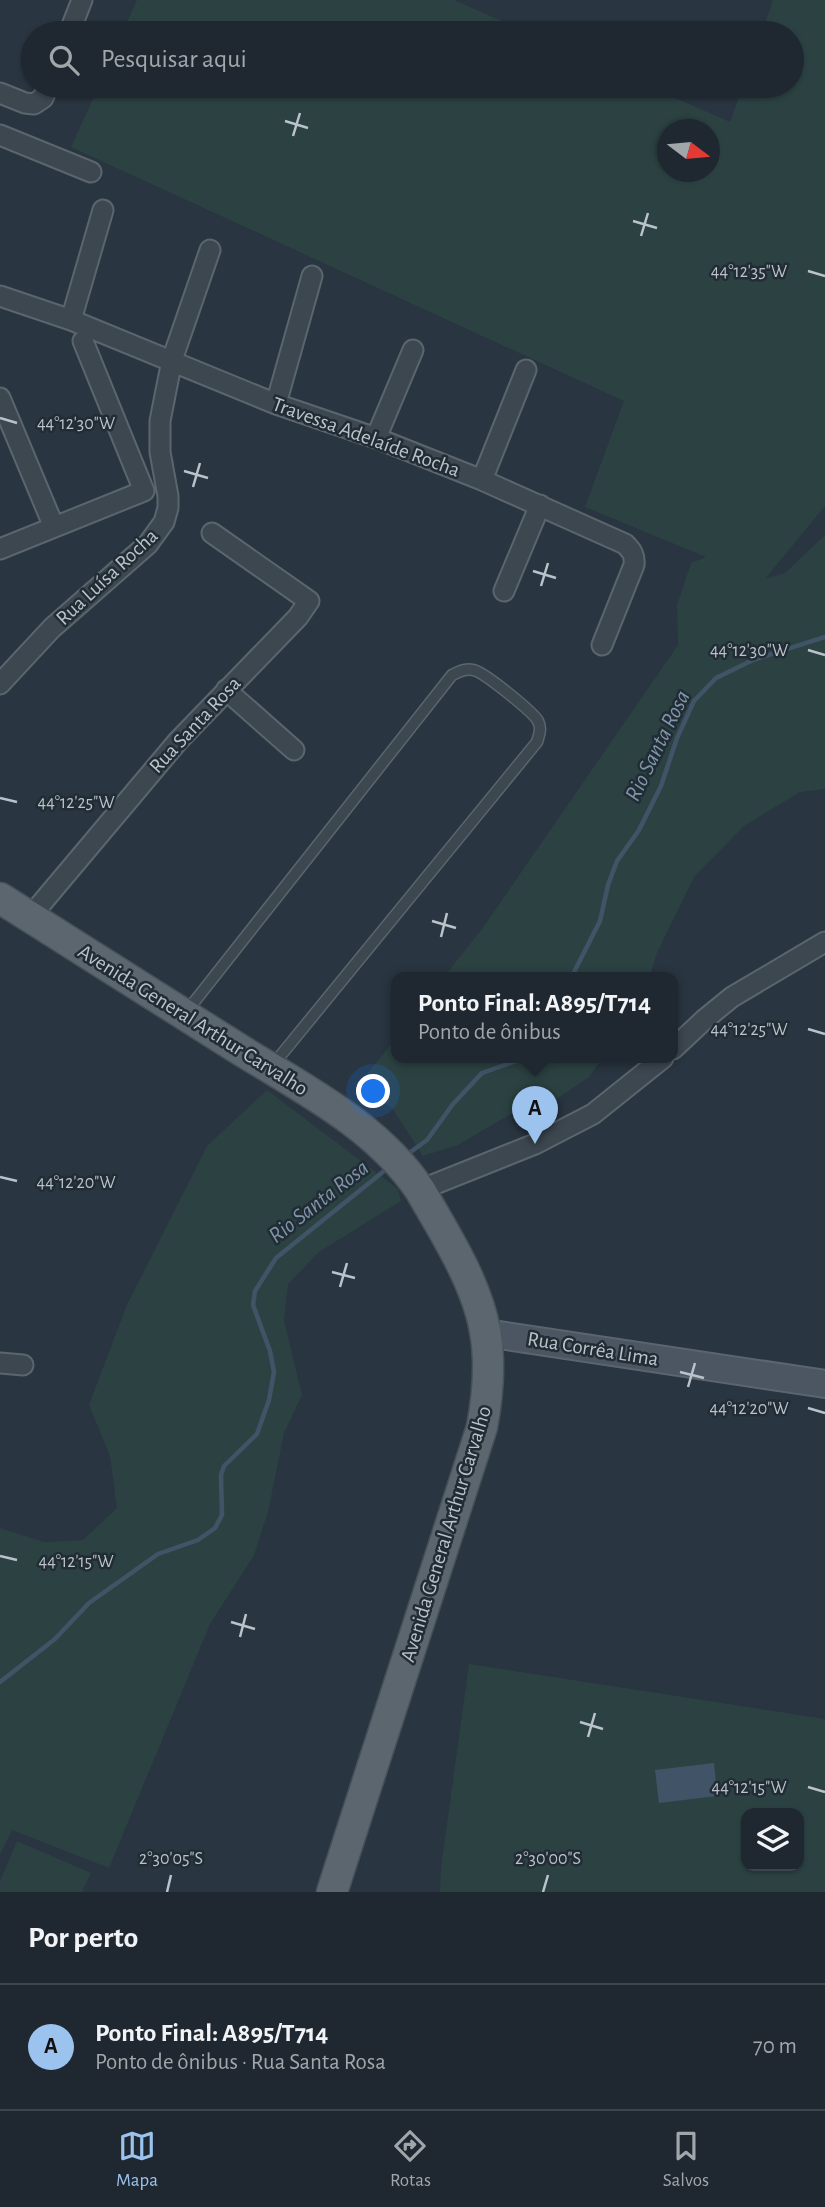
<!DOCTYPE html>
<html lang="pt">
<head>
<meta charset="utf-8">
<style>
	body { margin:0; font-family:"Alegreya Sans",sans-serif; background:#2c343c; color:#f1f3f6 }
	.controls { position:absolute; right:21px; bottom:21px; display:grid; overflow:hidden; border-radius:14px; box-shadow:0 2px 5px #0004 }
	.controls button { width:63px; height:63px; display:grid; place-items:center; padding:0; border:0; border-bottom:2px solid #3c444c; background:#1f2830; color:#f1f3f6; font:35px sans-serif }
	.compass { position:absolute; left:657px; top:119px; width:63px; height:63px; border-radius:50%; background:#1f2830; box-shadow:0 2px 5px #0004; rotate:106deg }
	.you { position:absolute; left:374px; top:1092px; width:24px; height:24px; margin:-18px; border:5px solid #fff; border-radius:50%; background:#1a73e8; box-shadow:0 0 0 10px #1a73e833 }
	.badge { display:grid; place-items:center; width:46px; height:46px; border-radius:50%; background:#9bc3ee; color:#111; font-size:23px; font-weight:700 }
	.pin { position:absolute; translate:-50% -58px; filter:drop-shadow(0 2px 4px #0008) }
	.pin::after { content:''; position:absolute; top:37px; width:24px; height:21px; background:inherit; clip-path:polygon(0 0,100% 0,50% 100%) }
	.popup { position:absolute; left:391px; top:972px; width:287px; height:91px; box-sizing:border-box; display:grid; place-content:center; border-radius:14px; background:#1f2830; filter:drop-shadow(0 2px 5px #0005); font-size:23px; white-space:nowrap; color:#a1a6ab }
	.popup b { font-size:26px; color:#f1f3f6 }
	.popup::after { content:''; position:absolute; left:50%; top:100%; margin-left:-14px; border:14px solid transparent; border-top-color:#1f2830 }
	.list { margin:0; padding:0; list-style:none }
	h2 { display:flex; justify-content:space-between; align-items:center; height:91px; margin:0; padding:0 28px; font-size:30px }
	h2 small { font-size:23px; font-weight:400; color:#a1a6ab }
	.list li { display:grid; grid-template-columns:46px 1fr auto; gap:21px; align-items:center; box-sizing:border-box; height:126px; padding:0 28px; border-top:2px solid #3c444c }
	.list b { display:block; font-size:26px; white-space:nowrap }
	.list p { margin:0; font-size:23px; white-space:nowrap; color:#a1a6ab }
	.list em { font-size:23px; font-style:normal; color:#a1a6ab }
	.icon { flex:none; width:38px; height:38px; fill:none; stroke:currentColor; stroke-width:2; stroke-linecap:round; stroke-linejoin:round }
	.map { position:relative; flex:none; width:825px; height:1892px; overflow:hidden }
	.search { position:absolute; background:#1f2830; box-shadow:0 2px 5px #0004; left:21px; right:21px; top:21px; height:77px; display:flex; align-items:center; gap:18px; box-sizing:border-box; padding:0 24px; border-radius:38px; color:#a1a6ab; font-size:26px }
	.sheet { height:217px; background:#1f2830 }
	nav { display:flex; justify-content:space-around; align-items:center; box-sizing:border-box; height:98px; border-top:2px solid #3c444c; background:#1f2830; font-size:19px; color:#a1a6ab }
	nav a { display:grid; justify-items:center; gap:4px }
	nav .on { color:#9bc3ee }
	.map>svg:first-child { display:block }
</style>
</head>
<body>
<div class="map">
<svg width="825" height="1892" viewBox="0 0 825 1892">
	<rect width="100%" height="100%" fill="#293540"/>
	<!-- green -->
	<path fill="#2c4242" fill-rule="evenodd" d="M137 0H454L529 33H122Z
		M773 0H825V506L765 579 785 573 825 535V789L800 792 744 826 694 877 657 953 649 978H443L482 929 678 645 677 605 691 563 706 557 585 507 624 401 71 147 99 86H648L730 122 743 86H792V33H762ZM668 130H710V172H668Z
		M397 1037V1058H603L589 1077 552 1102 511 1114 458 1145 423 1156 393 1109 359 1084Z
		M267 1090 398 1189 401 1201 319 1252 288 1284 284 1320 302 1395 284 1433 268 1512 254 1555 210 1624 109 1868 12 1830 0 1855V1528L44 1542 83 1540 117 1508 110 1456 89 1405 126 1307 207 1146Z
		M469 1664 825 1719V1892H440L441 1868ZM746 1813H799V1866H746Z
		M17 1841 91 1873 82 1892H0V1881Z"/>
	<!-- water -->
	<path fill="#415467" d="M714 1763 717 1796 659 1803 655 1770Z"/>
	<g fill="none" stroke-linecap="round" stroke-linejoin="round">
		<!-- stream -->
		<path stroke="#415467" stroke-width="4.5" d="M571 978 600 921 608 885 617 861 639 830 661 786 677 738 694 701 716 678 753 660 825 637
			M405 1156 427 1140 453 1104 482 1073 525 1058
			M0 1682 55 1639 89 1603 158 1554 198 1540 215 1528 222 1515 221 1475 224 1466 257 1434 269 1400 274 1372 270 1351 253 1305 255 1291 276 1258 389 1167"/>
		<defs>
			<path id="lane" d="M187 1011 452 675C459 672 465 668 473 670 483 671 533 712 538 721 542 729 539 735 537 742L272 1066"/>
			<path id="street" d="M69 33 82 0
				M0 93 25 103 34 104 43 98 48 86
				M0 135 91 172
				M0 296 71 320 276 404 376 438 482 480 625 544C632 551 635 555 634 565L602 645
				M71 320 103 210
				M0 398 54 527
				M276 404 312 276
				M376 438 413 350
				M482 480 526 370
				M0 549 144 491 83 341
				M504 591 540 505
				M0 684 52 628 148 544 164 522 168 508V496L160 452V421L172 360 210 250
				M226 690 294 750
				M30 917 178 741 298 617 309 601 212 533
				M673 1049 705 1019 732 997 825 942
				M420 1190 535 1144 593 1114 663 1058
				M0 1363 23 1365"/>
			<path id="secondary" d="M486 1333 825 1384"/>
			<path id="primary" d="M0 898C77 947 154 995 231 1044 297 1086 375 1123 420 1190 444 1232 477 1283 485 1331 491 1364 488 1395 482 1427L332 1892"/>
		</defs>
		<!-- lane casing -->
		<use href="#lane" stroke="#5b656d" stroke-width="13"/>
		<!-- street casing -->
		<use href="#street" stroke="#5b656d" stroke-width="23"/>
		<!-- secondary casing -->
		<use href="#secondary" stroke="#5b656d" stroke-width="30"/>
		<!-- primary casing -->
		<use href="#primary" stroke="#475059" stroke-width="33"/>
		<!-- lane -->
		<use href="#lane" stroke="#3d4750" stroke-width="10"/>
		<!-- street -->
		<use href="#street" stroke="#3d4750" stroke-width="19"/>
		<!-- secondary -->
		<use href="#secondary" stroke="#4c5662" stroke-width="26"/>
		<!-- primary -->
		<use href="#primary" stroke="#5c666f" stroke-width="30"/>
	</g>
	<!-- ticks -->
	<path fill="none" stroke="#bac2ca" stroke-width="2.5" d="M285 121 308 128M293 136 300 113M633 221 657 228M641 236 648 213M808 271 825 276M0 418 17 423M184 471 208 478M193 487 200 463M533 571 556 578M541 586 548 563M808 650 825 655M0 798 17 802M432 921 456 928M441 937 447 913M808 1029 825 1034M0 1177 17 1181M332 1272 355 1278M340 1287 347 1263M680 1372 704 1378M688 1387 695 1363M808 1408 825 1413M0 1556 17 1560M231 1622 255 1629M240 1637 246 1614M580 1722 603 1729M588 1737 595 1713M808 1787 825 1792M167 1892 171 1875M543 1892 548 1875"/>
	<g text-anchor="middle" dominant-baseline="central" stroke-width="5" stroke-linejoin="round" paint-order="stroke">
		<!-- street labels -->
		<g font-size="21" fill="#bac2ca" stroke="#222c35">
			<text transform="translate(366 437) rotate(20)">Travessa Adelaíde Rocha</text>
			<text transform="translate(107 577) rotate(-43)">Rua Luísa Rocha</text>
			<text transform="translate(195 725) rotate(-47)">Rua Santa Rosa</text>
			<text transform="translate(193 1020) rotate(32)">Avenida General Arthur Carvalho</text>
			<text transform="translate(593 1349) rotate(9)">Rua Corrêa Lima</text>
			<text transform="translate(446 1534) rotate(-73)">Avenida General Arthur Carvalho</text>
		</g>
		<!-- water labels -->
		<g font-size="23" font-style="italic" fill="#7e95aa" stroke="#222c35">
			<text transform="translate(658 746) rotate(-64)">Rio Santa Rosa</text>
			<text transform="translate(319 1202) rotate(-38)">Rio Santa Rosa</text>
		</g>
	</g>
	<g font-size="18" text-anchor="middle" fill="#bac2ca" stroke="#222c35" stroke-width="5" stroke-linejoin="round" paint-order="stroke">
		<text x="749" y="277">44°12'35"W</text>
		<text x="76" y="429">44°12'30"W</text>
		<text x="749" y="656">44°12'30"W</text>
		<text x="76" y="808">44°12'25"W</text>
		<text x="749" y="1035">44°12'25"W</text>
		<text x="76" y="1188">44°12'20"W</text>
		<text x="749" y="1414">44°12'20"W</text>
		<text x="76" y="1567">44°12'15"W</text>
		<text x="749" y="1793">44°12'15"W</text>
		<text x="171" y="1864">2°30'05"S</text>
		<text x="548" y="1864">2°30'00"S</text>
	</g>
</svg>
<div class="controls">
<button><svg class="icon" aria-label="layers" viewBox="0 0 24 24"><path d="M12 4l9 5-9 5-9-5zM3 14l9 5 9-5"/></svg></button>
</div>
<svg class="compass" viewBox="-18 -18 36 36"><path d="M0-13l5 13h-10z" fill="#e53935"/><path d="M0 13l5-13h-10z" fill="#a1a6ab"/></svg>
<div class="you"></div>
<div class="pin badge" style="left:535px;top:1144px">A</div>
<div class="popup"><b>Ponto Final: A895/T714</b>Ponto de ônibus</div>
<div class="search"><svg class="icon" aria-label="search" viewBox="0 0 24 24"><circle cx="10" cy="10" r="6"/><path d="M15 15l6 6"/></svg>Pesquisar aqui</div>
</div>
<section class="sheet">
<h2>Por perto<small></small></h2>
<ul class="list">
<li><span class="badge">A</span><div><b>Ponto Final: A895/T714</b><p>Ponto de ônibus · Rua Santa Rosa</p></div><em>70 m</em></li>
</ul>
</section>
<nav>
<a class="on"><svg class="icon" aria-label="map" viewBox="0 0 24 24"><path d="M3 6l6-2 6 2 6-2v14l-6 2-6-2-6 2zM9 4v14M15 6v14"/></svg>Mapa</a>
<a><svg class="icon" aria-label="directions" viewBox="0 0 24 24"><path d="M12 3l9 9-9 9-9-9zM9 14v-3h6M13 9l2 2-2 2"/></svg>Rotas</a>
<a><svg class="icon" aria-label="saved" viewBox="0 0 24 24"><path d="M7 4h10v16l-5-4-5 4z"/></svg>Salvos</a>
</nav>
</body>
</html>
